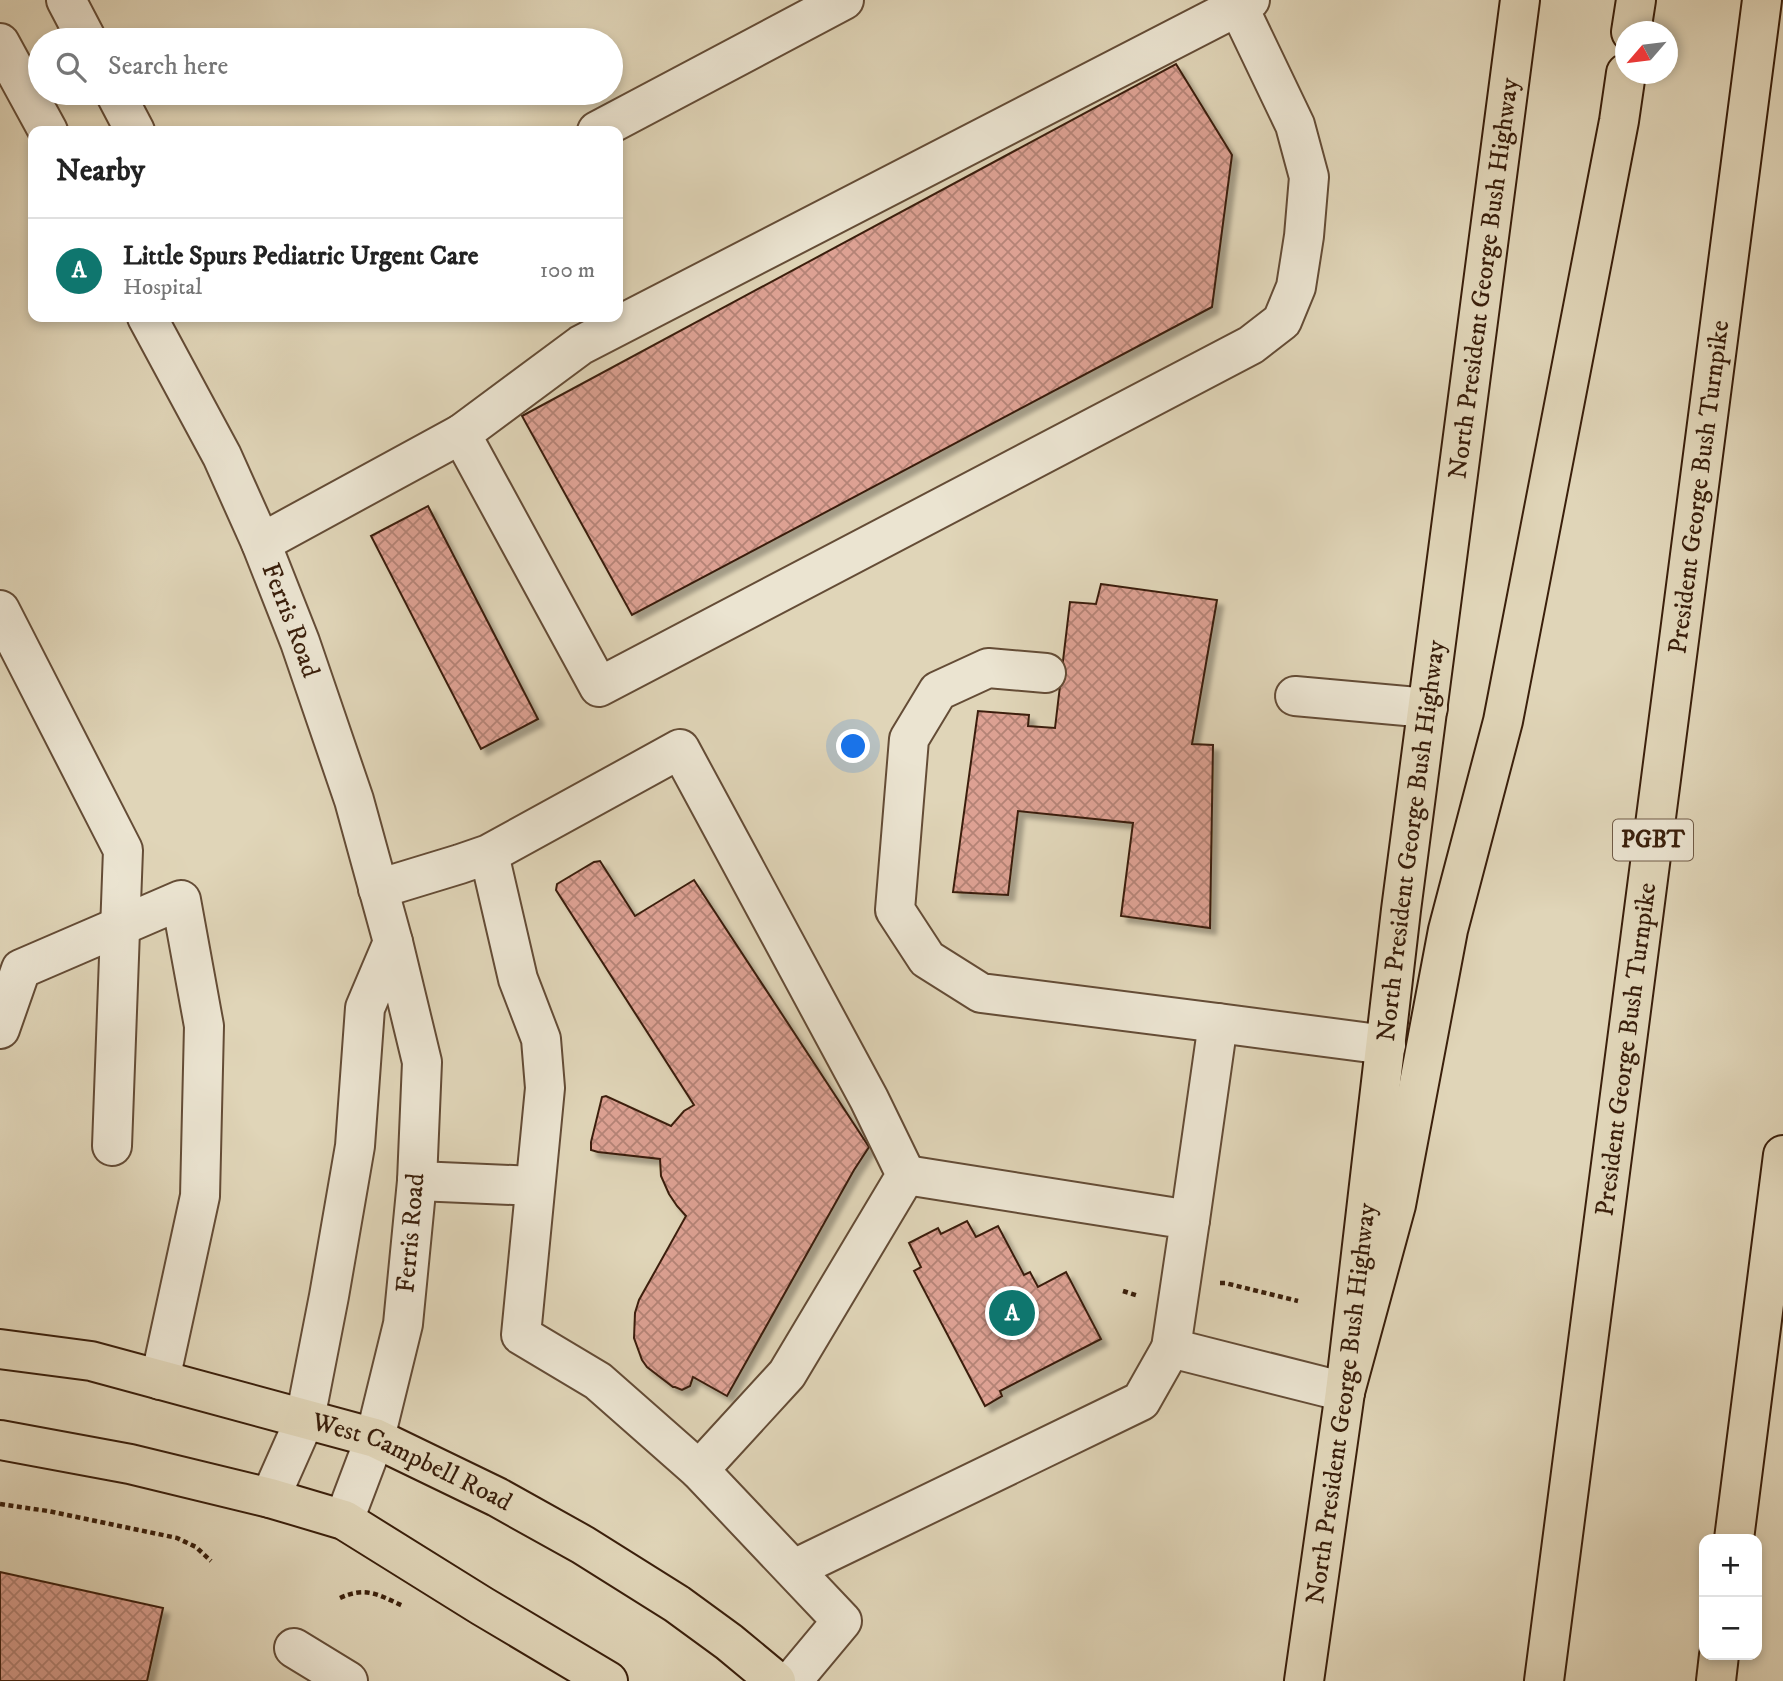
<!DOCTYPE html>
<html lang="en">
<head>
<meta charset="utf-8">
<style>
	body { margin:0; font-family:"IM FELL DW Pica",serif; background:#f6f6f6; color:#222 }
	.controls { position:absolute; right:21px; bottom:21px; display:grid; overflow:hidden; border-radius:14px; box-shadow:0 4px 10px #0003 }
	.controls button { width:63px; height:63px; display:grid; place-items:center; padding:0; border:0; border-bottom:2px solid #e0e0e0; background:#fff; color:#222; font:35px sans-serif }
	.compass { position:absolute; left:1615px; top:21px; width:63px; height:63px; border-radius:50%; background:#fff; box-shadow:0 4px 10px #0003; rotate:242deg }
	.you { position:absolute; left:854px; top:747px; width:24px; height:24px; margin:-18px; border:5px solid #fff; border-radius:50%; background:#1a73e8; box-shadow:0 0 0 10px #1a73e833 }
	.badge { display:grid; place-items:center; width:46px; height:46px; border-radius:50%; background:#0f766e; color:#fff; font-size:23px; font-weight:700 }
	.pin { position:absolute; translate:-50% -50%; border:4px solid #fff; box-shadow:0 2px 7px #0006 }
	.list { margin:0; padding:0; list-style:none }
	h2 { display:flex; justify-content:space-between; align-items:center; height:91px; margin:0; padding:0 28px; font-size:30px }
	h2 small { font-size:23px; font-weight:400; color:#767676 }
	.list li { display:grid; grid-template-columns:46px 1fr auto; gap:21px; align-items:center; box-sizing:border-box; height:105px; padding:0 28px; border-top:2px solid #e0e0e0 }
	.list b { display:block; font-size:26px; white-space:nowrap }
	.list p { margin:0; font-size:23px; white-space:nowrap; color:#767676 }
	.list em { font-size:23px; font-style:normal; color:#767676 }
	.icon { flex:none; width:38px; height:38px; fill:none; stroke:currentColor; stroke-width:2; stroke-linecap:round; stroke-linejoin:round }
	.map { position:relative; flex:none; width:1783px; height:1681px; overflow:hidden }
	.search { position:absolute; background:#fff; box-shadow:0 4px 10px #0003; left:28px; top:28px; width:595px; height:77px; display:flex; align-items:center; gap:18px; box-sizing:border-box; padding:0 24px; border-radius:38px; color:#767676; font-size:26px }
	.panel { position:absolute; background:#fff; box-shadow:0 4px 10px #0003; left:28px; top:126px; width:595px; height:196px; border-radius:14px }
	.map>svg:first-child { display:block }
</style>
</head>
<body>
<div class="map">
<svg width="1783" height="1681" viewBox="0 0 1783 1681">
	<defs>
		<pattern id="building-cross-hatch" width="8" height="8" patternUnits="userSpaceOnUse" patternTransform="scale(1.75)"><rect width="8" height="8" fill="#dda193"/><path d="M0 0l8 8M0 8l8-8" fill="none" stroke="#b48376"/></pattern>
		<filter id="shadow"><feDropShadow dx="6" dy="6" stdDeviation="2" flood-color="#0004"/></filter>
	</defs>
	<rect width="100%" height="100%" fill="#e0d5b8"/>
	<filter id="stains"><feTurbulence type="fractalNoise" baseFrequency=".00286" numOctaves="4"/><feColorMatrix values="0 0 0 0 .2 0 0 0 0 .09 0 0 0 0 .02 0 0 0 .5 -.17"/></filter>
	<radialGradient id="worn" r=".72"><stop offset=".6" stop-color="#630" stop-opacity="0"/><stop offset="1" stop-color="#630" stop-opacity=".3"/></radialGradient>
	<!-- building -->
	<path fill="url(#building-cross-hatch)" stroke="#3a1f0b" stroke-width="2" filter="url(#shadow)" d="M1176 64 1232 155 1212 307 632 615 522 416Z
		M428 506 538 719 481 749 371 536Z
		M1101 584 1217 600 1192 744 1213 745 1210 928 1121 916 1133 823 1018 811 1008 895 953 892 978 711 1029 715 1028 726 1055 728 1070 602 1096 604Z
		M600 861 635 916 694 880 869 1147 854 1170 727 1396 693 1377 690 1386 682 1390 675 1387H673L647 1367 642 1360 634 1338 635 1313 639 1300 686 1216 677 1206 669 1194 661 1176 660 1159 598 1152 591 1150V1142L602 1097 606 1096 671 1126 684 1111 694 1105 556 890 557 884 594 862Z
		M967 1221 976 1237 998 1226 1024 1275 1030 1272 1038 1287 1066 1272 1101 1339 1000 1391 1002 1396 985 1406 914 1271 921 1267 909 1243 938 1228 941 1234Z
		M0 1572 163 1608 147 1681H0Z"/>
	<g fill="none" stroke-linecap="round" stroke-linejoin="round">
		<defs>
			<g id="minor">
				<path d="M66 0 87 40"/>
				<path d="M1238 6 1295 125 1309 177 1304 236 1296 287 1282 321 1251 345 599 687 461 434 581 345 1250 0"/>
				<path d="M0 43 48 131"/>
				<path d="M115 93 135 131"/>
				<path d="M597 131 844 0"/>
				<path id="s1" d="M147 317 222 456 261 543 300 642 354 800 393 942 422 1062 417 1181 403 1324 375 1438 344 1520"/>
				<path d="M261 543 461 434"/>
				<path d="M0 610 123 850 112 1146"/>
				<path d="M1046 673 988 668 938 691 909 739 895 910 927 959 981 993 1218 1023"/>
				<path d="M1295 696 1428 708"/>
				<path d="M378 889 460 864 489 854 680 749 869 1099 906 1175 787 1374 699 1470 598 1381 521 1335 545 1088 541 1039 518 979 489 854"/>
				<path d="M0 1029 21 969 181 900 204 1026 200 1196 160 1380"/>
				<path d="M906 1175 1190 1220 1171 1348 1345 1392"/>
				<path d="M417 1181 535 1186"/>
				<path d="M1190 1220 1218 1023 1386 1045"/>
				<path d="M699 1470 842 1621 792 1681"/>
				<path d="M270 1498 305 1419 329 1296 355 1146 365 1008 393 942"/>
				<path d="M794 1569 1141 1401 1171 1348"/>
				<path d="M294 1648 348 1681"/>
			</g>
			<g id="major">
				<path id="s2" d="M0 1349 91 1361 375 1438 497 1497 583 1545 677 1604 729 1642 776 1681"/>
				<path d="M0 1440 130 1464 270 1498 344 1520 482 1606 608 1681"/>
				<path id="s3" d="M1304 1681 1345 1392 1401 910 1520 0"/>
			</g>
			<g id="highway">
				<path d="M1631 32 1636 0"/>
				<path d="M1345 1392 1396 1205 1448 930 1503 721 1619 121 1626 73"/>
				<path d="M1734 1539 1783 1155"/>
				<path id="s4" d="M1544 1681 1762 0"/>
				<path d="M1716 1681 1719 1655"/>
			</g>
		</defs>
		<!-- minor casing -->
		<use href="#minor" stroke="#644c36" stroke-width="42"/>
		<!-- major casing -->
		<use href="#major" stroke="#3a1f0b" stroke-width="42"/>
		<!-- highway casing -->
		<use href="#highway" stroke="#3a1f0b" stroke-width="42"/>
		<!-- path -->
		<path stroke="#3a1f0b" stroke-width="4.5" stroke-dasharray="5 3.5" stroke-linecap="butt" d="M1220 1283H1225L1298 1301
			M1123 1291 1139 1296
			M0 1504 48 1511 177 1538 196 1547 211 1561
			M340 1598C366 1586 379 1595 403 1606"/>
		<!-- minor -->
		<use href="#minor" stroke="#ebe4d1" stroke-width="38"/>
		<!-- major -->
		<use href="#major" stroke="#e0d5b8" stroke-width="38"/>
		<!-- highway -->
		<use href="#highway" stroke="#e0d5b8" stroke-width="38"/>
	</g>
	<g text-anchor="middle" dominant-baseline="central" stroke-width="6" stroke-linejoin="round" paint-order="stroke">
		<!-- shield labels -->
		<rect fill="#ebe4d1" stroke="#6f5a46" stroke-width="2" x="1613" y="819.5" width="80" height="41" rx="5"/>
		<g font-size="24" font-weight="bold" fill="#3a1f0b">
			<text x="1653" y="840">PGBT</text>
		</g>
		<!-- street labels -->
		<g font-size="26" fill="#3a1f0b" stroke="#ebe4d1">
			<text stroke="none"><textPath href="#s3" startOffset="1414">North President George Bush Highway</textPath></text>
			<text stroke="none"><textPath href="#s4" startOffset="1204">President George Bush Turnpike</textPath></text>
			<text stroke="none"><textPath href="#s1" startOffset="336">Ferris Road</textPath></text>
			<text stroke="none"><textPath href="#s3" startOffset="847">North President George Bush Highway</textPath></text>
			<text stroke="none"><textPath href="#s4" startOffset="637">President George Bush Turnpike</textPath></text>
			<text transform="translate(411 1233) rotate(-85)">Ferris Road</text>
			<text stroke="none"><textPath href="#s3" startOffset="280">North President George Bush Highway</textPath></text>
			<text stroke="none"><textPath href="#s2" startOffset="429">West Campbell Road</textPath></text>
		</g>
	</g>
	<rect width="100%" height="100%" filter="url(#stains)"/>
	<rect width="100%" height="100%" fill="url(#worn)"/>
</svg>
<div class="controls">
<button>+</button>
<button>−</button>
</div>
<svg class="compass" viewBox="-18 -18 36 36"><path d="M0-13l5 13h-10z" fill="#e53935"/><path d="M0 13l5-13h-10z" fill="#767676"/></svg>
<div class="you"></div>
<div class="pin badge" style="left:1012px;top:1313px">A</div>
<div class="search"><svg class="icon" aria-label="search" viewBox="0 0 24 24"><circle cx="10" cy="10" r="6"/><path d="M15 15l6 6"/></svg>Search here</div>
<section class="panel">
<h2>Nearby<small></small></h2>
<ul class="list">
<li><span class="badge">A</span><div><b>Little Spurs Pediatric Urgent Care</b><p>Hospital</p></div><em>100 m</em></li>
</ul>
</section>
</div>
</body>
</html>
